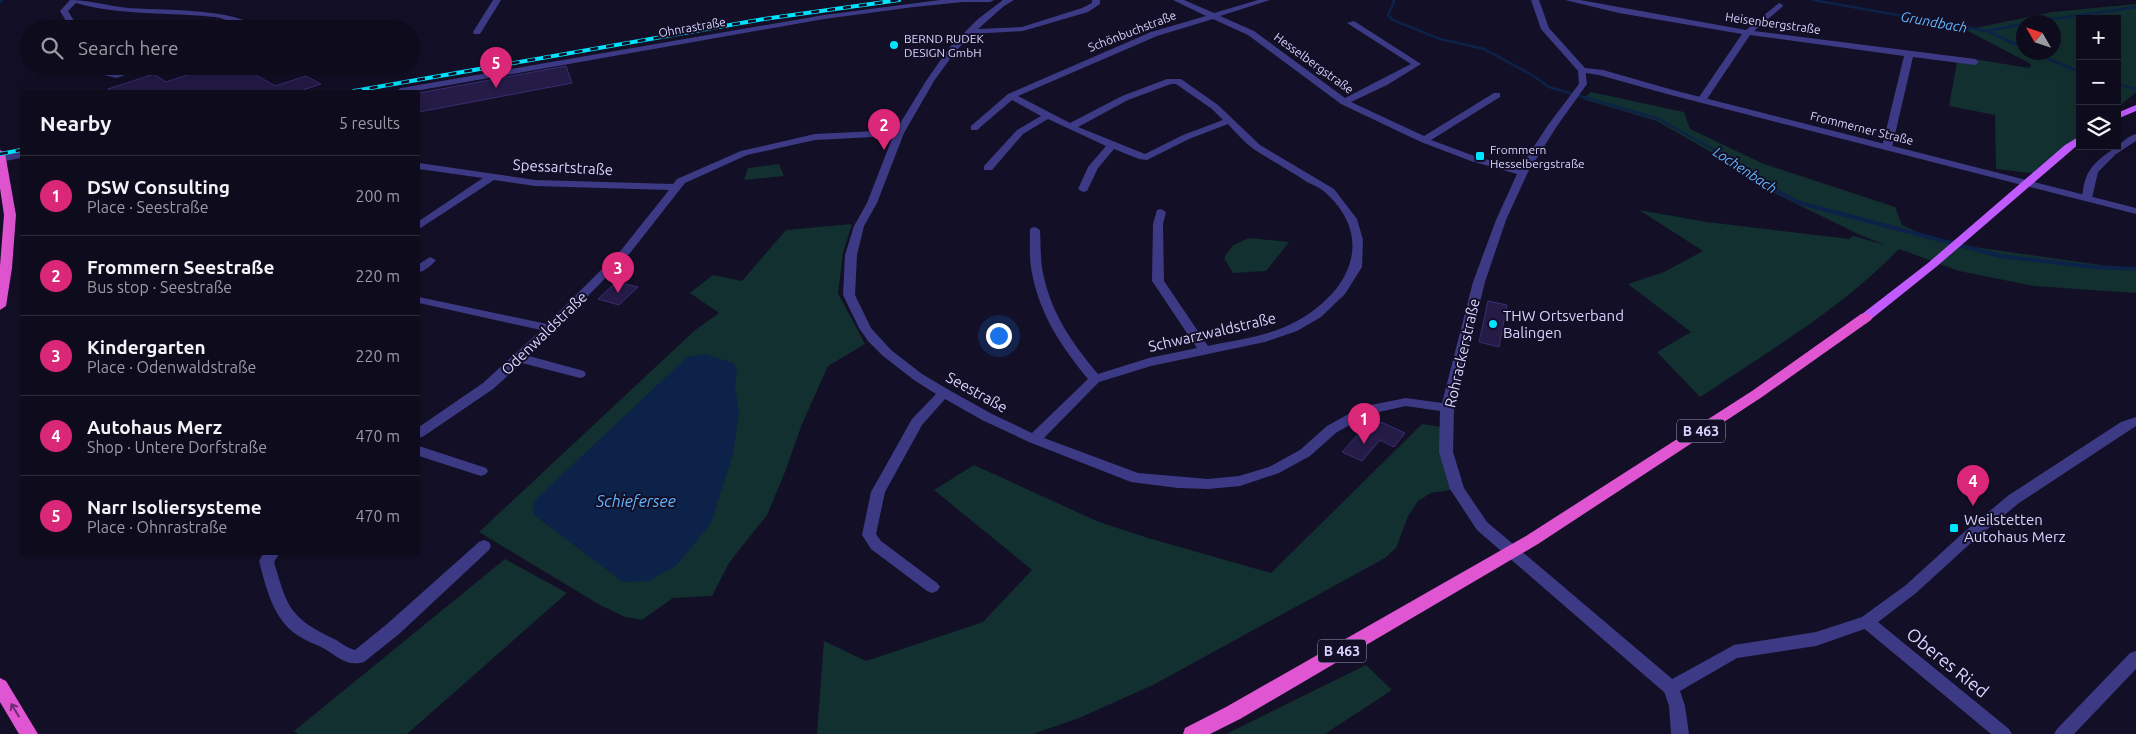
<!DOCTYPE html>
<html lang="en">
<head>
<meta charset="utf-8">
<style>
	body { margin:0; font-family:Ubuntu,sans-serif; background:#171425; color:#f1f3f6 }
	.controls { position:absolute; right:15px; top:15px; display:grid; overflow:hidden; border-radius:0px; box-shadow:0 5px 20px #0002 }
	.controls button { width:45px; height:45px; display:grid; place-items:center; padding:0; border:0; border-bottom:1px solid #2e2b3b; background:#0e0b1c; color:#f1f3f6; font:25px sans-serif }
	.compass { position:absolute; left:2016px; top:15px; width:45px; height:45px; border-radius:50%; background:#0e0b1c; box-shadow:0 5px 20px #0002; rotate:309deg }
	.you { position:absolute; left:998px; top:335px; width:18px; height:18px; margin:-12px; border:4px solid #fff; border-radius:50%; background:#1a73e8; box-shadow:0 0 0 8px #1a73e833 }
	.badge { display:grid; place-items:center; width:32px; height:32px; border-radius:50%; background:#db2777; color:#fff; font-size:16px; font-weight:700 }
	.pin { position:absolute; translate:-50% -41px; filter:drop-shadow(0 1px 2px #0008) }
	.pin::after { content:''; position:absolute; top:26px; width:18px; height:15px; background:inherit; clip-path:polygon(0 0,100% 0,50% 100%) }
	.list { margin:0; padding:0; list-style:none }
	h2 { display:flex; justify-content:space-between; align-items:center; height:65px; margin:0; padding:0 20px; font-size:21px }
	h2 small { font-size:16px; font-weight:400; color:#9b9ba3 }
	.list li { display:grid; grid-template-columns:32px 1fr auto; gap:15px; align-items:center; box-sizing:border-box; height:80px; padding:0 20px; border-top:1px solid #2e2b3b }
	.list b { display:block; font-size:19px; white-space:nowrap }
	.list p { margin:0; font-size:16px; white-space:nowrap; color:#9b9ba3 }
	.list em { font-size:16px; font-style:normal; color:#9b9ba3 }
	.icon { flex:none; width:28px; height:28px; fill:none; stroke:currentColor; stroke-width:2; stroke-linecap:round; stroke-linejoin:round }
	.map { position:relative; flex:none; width:2136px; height:734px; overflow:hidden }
	.search { position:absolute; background:#0e0b1c; box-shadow:0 5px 20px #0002; left:20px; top:20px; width:400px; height:55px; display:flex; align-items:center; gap:12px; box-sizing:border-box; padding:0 18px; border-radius:28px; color:#9b9ba3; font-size:19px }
	.panel { position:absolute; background:#0e0b1c; box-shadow:0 5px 20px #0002; left:20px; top:90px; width:400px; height:465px; border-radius:0px }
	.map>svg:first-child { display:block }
</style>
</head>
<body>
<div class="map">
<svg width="2136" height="734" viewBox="0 0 2136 734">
	<rect width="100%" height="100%" fill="#130f26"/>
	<!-- green -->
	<path fill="#12302f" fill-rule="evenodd" d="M2136 4V92L2117 108V19H2080V139L2039 174 1996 169 1995 115 1949 106 1957 62 1960 57 2030 68 2031 64 1966 30 2052 12ZM2024 22H2054V52H2024Z
		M1591 92 1684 112 1690 129 1764 164 1895 207 1902 225 1939 242 2136 270V293L2034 286 1959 271 1899 249C1841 309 1769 351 1700 397L1657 352 1691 332 1628 284 1664 272 1703 251 1639 210 1707 222 1849 239 1853 236 1886 245 1860 235 1762 187 1730 163 1657 121 1583 99Z
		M779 164 784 176 744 180 748 168Z
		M852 224 843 253 838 293 865 344 828 366 802 424 785 472 767 515 729 563 712 596 673 598 642 620 625 617 600 605 479 532 694 331 719 313 690 293 713 275 742 281 786 230Z
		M1249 238 1289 242 1266 271 1233 273 1224 258 1233 245Z
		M1422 424 1441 427 1457 489 1431 493 1418 501 1408 516 1396 548 1385 558 1153 685 1079 718 1033 734H817L824 641 866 661 983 622 1032 570 934 490 974 465 1099 522 1148 538 1271 573Z
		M505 559 567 593 407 734H298L294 731Z
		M1366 665 1392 690 1325 734H1226Z"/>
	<!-- water -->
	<path fill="#0c2248" d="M705 354 734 363 737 373 735 387 739 413 733 454 711 523 677 565 649 581 623 582 534 515 533 502 687 357Z"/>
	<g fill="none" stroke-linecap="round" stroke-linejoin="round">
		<!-- stream-far1 -->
		<path stroke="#0c2248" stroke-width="2.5" d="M1393 0 1394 2 1388 15 1393 20 1440 39 1484 49 1532 75 1549 87 1659 119 1732 160 1765 185
			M1813 0 1987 31 2024 48
			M0 2 2 0
			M2032 22 2136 7
			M1987 31 2024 24
			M2032 52 2080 72
			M2117 84 2136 89"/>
		<!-- stream -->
		<path stroke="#0c2248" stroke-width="4" d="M1763 184 1800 203 2000 256 2093 267 2136 269"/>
	</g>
	<!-- building -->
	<path fill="#241b47" stroke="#3b2d73" d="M234 66H241L275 86 306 76 321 84 300 91H108V89L154 74 166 82 203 70 210 74Z
		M566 66 572 83 419 112V93Z
		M616 282 638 287 619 305 598 299Z
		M1488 301 1507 305 1499 347 1479 342Z
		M1381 422 1405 433 1394 447 1380 440 1362 461 1342 452 1361 431 1370 435Z"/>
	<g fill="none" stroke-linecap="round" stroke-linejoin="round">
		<!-- minor -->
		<path fill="#3d3a85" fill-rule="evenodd" d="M70 0C89 0 108 6 128 8 151 10 246 8 255 29 242 29 229 19 215 17 169 12 122 16 76 3L68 11 79 29H71L60 11Z
			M493 0H501L480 34H474L473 32Z
			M940 0H994L990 2H963L914 7 824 19 415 91H396L401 88 824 15Z
			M1003 0H1014L1004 6 978 29 1022 27 1082 8 1092 3V0H1100V4L1088 12 1023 31 972 34 955 52 934 81 904 133 877 203 864 226 857 255 855 295 871 328 891 350 922 374 949 390 992 414 1032 433 1088 379C1061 346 1040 315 1032 273 1029 259 1030 244 1030 230L1031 228 1035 227 1040 230C1041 244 1040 259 1043 273 1051 313 1072 343 1098 374L1149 358 1197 348 1152 281 1153 224 1157 210 1161 209 1166 212 1163 224 1164 281 1208 346C1235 340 1264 337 1289 325 1344 299 1379 243 1327 194 1322 189 1314 185 1307 182 1290 171 1272 161 1255 150 1245 143 1236 133 1228 124L1189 139 1147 160 1139 159 1114 149 1098 168 1087 191 1083 192 1078 189 1088 167 1106 146 1048 119 1023 134 992 170H984V166L1017 130 1041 116 1012 100 977 130H971V126L1008 94 1151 32 1206 16 1173 0H1184L1214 13 1258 0H1270L1220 16 1254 31 1345 98 1411 64 1347 23 1354 21 1421 64 1387 85 1351 102 1424 136 1494 93H1500V97L1431 140 1477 157 1520 168 1548 125 1579 84 1578 70 1585 68 1587 84 1557 126 1528 172 1506 220 1485 282 1454 408 1453 452 1464 488 1487 522 1677 683 1679 688 1677 693 1671 695 1665 693 1477 530 1450 489 1439 452 1440 411 1406 406 1370 414 1337 432 1310 456 1279 473 1240 486 1208 489 1178 488 1131 482 1029 442 982 420 945 399 922 425 885 492 876 534 881 541 937 583 940 587 937 591 932 593 927 591 871 549 862 535 871 492 912 419 936 394 914 380 883 356 868 341 859 328 843 295 845 255 854 226 867 203 893 136 815 140 747 155 685 183 630 253 529 356 584 371 586 374 584 377 580 378 522 363 493 389 424 436 419 438V427L483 383 541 330 419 303V297L547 324 622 249 669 190 535 186 494 180 419 229V221L483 178 419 169V163L535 180 673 184 677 179 741 151 815 134 896 130 926 81 949 48 978 19ZM1213 19 1248 35 1341 104 1421 142 1471 161 1517 174 1496 220 1473 282 1442 403 1406 398 1361 407 1327 426 1300 450 1269 467 1239 476 1208 479 1138 473 1044 438 1099 382 1151 366 1265 342 1297 331 1321 317 1345 294 1362 267 1363 240 1357 219 1334 189 1260 145 1218 105 1181 79H1167L1122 96 1070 123 1018 96 1157 36ZM1171 84H1176L1212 109 1223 120 1183 135 1145 154 1078 127 1128 100Z
			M1565 0H1580L1746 30 1779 3 1783 5 1782 7 1754 31 1975 59 1979 62 1975 65 1913 57 1892 147 1887 150 1882 147 1904 56 1750 35 1705 102 1702 103 1697 100 1742 34 1619 13Z
			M96 66H104L106 70C122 74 138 66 154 66L116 78 100 74Z
			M2136 134V141L2116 154 2098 172 2092 198 2087 201 2083 200 2082 198C2085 168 2094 163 2117 146 2123 142 2128 136 2136 134Z
			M21 152V158L0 162V156Z
			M430 257 436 260C432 265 425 271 419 272V264Z
			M419 446 486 468 488 471 486 474 481 476 419 456Z
			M484 540 489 542 491 546 489 550 399 634 364 662C347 667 338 657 325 649 316 644 306 641 297 635 273 619 266 587 259 561L263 554H279L274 562C287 606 289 617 332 638 341 642 346 648 355 650L387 624 479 542Z
			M1867 616 1873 618 2009 729 2012 734H1991L1861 626 1859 622 1861 618Z
			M2136 651V669L2074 734H2054L2057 729 2130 653Z"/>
		<!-- tertiary -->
		<path fill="#3d3a85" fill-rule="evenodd" d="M1531 0H1539L1549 28 1585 68 1603 70 1673 90 2136 208V214L1667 94 1599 75 1579 72 1541 29Z
			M2136 417V426L2019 503 1973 541 1916 593 1873 626 1816 646 1737 658 1680 691 1685 706 1689 734H1671L1669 706 1663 688 1665 683 1734 645 1816 632 1862 617 1906 585 1963 533 2009 495 2121 422Z"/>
		<!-- primary -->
		<path fill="#c25bff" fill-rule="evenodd" d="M2136 105V111L2117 119V113Z
			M2080 136V143L1936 267 1870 320H1862L1860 317 1862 314 1928 263 2065 145Z"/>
		<!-- trunk -->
		<path fill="#e055d1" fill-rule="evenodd" d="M0 150 5 153 16 215 12 268 6 306 0 310V266L4 215 0 188Z
			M1866 313 1873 317 1871 320 1762 397 1538 544 1240 719 1210 734H1183L1185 728 1226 707 1526 536 1752 391 1861 314Z
			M0 678 6 681 38 734H19L0 702Z"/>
		<defs>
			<path id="rail" d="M354 91 764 19 899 0
				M0 154 21 150"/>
		</defs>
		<!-- rail casing -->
		<use href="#rail" stroke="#00e5ff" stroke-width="4"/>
		<!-- rail -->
		<use href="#rail" stroke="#130f26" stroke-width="2.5" stroke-dasharray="8" stroke-linecap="butt"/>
	</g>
	<!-- one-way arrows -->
	<defs><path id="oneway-shaft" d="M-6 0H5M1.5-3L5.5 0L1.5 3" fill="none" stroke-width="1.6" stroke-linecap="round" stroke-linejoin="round" transform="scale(1.25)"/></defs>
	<use stroke="#6f2e73" href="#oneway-shaft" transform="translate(15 710) rotate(-121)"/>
	<!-- markers -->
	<g fill="#00e5ff" stroke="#130f26" stroke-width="2">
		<circle cx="894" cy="45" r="5"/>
		<rect x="1475" y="151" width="10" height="10" rx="2.5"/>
		<circle cx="1493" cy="324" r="5"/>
		<rect x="1949" y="523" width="10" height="10" rx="2.5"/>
	</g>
	<g text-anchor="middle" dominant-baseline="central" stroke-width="4" stroke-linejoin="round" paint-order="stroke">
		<!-- far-street labels -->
		<g font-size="12" fill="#d9d4ff" stroke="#130f26">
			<text transform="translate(1773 23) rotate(8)">Heisenbergstraße</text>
			<text transform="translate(692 27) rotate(-10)">Ohnrastraße</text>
			<text transform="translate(1132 31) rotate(-21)">Schönbuchstraße</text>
			<text transform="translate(1314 63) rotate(36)">Hesselbergstraße</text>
			<text transform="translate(1862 128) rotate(14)">Frommerner Straße</text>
		</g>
		<!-- far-poi labels -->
		<g font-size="12" fill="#d9d4ff" stroke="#130f26" text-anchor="start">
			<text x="904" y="38">BERND RUDEK<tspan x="904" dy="14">DESIGN GmbH</tspan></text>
			<text x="1490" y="149">Frommern<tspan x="1490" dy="14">Hesselbergstraße</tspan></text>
		</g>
		<!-- far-water labels -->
		<g font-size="14" font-style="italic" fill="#62b6ff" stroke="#130f26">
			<text transform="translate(1934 22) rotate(10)">Grundbach</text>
			<text transform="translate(1745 170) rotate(33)">Lochenbach</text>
		</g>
		<!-- shield labels -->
		<g fill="#130f26" stroke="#9e99be" stroke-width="1">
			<rect x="1677" y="419.5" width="48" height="23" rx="4"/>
			<rect x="1318" y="639.5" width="48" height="23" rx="4"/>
		</g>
		<g font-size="14" font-weight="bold" fill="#d9d4ff">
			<text x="1701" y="431">B 463</text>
			<text x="1342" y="651">B 463</text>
		</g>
		<!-- street labels -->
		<g font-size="15" fill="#d9d4ff" stroke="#130f26">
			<text transform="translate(563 167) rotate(3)">Spessartstraße</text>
			<text transform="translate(1212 332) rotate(-13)">Schwarzwaldstraße</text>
			<text transform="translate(544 333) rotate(-44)">Odenwaldstraße</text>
			<text transform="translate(1462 353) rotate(-77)">Rohrackerstraße</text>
			<text transform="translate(977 392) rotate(29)">Seestraße</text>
		</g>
		<!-- poi labels -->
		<g font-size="15" fill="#d9d4ff" stroke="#130f26" text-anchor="start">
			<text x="1503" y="315">THW Ortsverband<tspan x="1503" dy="17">Balingen</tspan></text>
			<text x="1964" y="519">Weilstetten<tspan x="1964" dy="17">Autohaus Merz</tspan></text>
		</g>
		<!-- water labels -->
		<g font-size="16" font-style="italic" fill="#62b6ff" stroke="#130f26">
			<text x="636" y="501">Schiefersee</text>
		</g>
		<!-- near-street labels -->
		<g font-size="18" fill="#d9d4ff" stroke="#130f26">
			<text transform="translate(1948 662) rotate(39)">Oberes Ried</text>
		</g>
	</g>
</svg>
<div class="controls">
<button>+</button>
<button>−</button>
<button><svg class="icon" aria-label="layers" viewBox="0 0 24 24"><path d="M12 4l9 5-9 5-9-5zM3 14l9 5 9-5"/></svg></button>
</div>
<svg class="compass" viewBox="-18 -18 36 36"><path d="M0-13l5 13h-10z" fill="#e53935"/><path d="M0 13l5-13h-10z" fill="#9b9ba3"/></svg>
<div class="you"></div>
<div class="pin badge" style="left:1364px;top:444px">1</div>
<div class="pin badge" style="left:884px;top:150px">2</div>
<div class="pin badge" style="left:618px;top:293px">3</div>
<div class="pin badge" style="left:1973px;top:506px">4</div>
<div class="pin badge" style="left:496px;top:88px">5</div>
<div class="search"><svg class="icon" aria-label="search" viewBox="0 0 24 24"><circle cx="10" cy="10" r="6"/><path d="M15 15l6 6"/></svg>Search here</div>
<section class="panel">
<h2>Nearby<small>5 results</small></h2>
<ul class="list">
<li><span class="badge">1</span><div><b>DSW Consulting</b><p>Place · Seestraße</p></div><em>200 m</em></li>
<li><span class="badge">2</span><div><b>Frommern Seestraße</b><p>Bus stop · Seestraße</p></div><em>220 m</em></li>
<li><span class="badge">3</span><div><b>Kindergarten</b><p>Place · Odenwaldstraße</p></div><em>220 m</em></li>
<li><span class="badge">4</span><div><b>Autohaus Merz</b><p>Shop · Untere Dorfstraße</p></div><em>470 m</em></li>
<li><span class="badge">5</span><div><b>Narr Isoliersysteme</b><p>Place · Ohnrastraße</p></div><em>470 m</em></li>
</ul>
</section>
</div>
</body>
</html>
